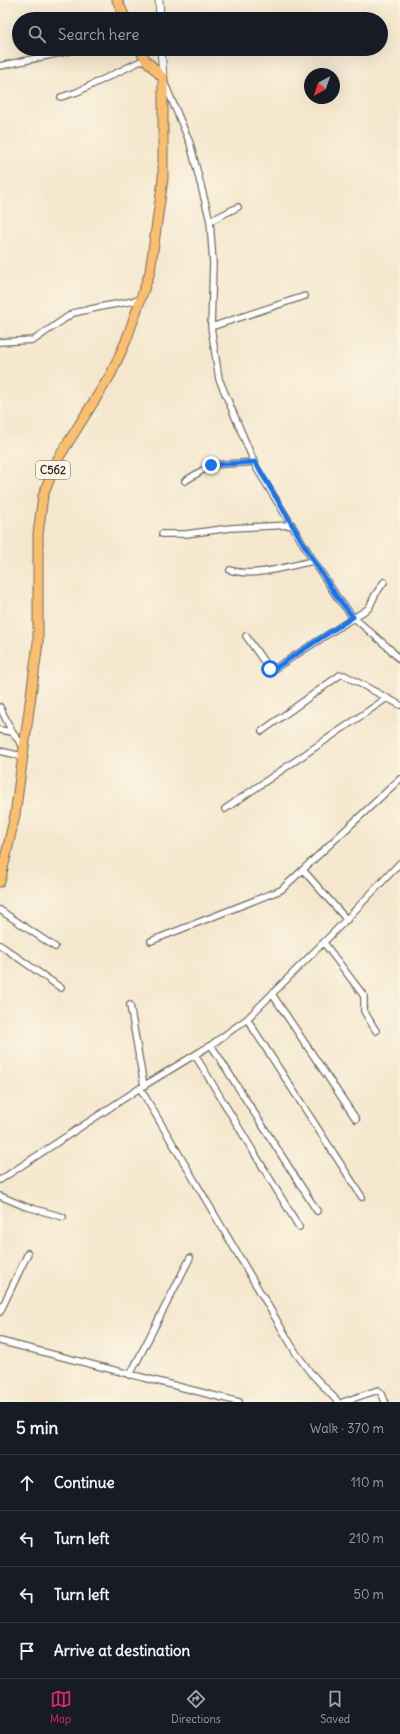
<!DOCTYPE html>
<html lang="en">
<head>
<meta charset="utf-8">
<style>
	body { margin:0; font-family:Delius,sans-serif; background:#242831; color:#f1f3f6 }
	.compass { position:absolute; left:304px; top:68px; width:36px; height:36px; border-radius:50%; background:#171b24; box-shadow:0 4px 16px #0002; rotate:220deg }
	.stop { position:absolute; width:12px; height:12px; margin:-9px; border:3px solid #1a73e8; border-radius:50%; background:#fff }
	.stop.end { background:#1a73e8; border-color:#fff; box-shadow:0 1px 4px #0008 }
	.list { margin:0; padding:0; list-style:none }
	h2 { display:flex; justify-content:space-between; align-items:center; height:52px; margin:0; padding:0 16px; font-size:17px }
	h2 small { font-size:13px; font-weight:400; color:#9ea1a6 }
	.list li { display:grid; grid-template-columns:26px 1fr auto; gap:12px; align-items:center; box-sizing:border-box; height:56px; padding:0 16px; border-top:1px solid #363941 }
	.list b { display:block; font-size:15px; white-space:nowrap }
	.list em { font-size:13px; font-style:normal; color:#9ea1a6 }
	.icon { flex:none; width:22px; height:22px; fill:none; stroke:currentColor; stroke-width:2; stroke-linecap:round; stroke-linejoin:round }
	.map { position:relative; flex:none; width:400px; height:1402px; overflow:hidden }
	.search { position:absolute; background:#171b24; box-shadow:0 4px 16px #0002; left:12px; right:12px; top:12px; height:44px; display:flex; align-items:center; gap:10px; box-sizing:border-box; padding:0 14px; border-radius:22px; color:#9ea1a6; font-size:15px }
	.sheet { height:276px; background:#171b24 }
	nav { display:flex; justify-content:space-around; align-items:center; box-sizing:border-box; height:56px; border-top:1px solid #363941; background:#171b24; font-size:11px; color:#9ea1a6 }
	nav a { display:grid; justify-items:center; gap:2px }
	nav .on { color:#db2777 }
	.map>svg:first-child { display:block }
</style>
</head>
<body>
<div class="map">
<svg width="400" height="1402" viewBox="0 0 400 1402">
	<rect width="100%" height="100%" fill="#fcf5e5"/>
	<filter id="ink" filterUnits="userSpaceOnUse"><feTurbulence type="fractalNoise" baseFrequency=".025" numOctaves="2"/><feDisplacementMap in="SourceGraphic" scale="8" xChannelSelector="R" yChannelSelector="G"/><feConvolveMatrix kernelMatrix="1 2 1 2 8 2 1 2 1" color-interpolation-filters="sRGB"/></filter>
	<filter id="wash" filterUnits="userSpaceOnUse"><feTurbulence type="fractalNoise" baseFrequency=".012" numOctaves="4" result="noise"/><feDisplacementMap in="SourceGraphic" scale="16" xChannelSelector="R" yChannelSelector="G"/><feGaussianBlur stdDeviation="0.9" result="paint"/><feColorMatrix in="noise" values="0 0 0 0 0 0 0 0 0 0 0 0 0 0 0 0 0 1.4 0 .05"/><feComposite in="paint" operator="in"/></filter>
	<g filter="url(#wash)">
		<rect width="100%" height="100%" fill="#f4e7cd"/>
	</g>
	<g filter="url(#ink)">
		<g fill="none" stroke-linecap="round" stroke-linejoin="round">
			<defs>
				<path id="minor" d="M0 66 79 49
					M165 84 190 143 210 221 213 263 211 327 219 379 257 469 315 563 337 597 353 617 390 649 400 660
					M61 97 77 92 145 59
					M210 221 238 207
					M211 327 305 296
					M0 342 34 340 73 313 105 306 140 300
					M185 481 211 465 255 462
					M162 534H186L230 528 292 525
					M230 570C254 578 288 566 313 561
					M246 636 267 666 270 669H274L369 608 375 595 384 582
					M0 707 12 732 23 746
					M0 730 12 732
					M262 731 340 675H344L387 698
					M0 751 22 756
					M225 809 387 698 400 705
					M303 870 347 920
					M0 910 55 947
					M151 941 281 890 400 779
					M324 943 364 996V1011L376 1031
					M0 945 61 988
					M272 994 356 1119
					M130 1005 144 1086
					M247 1019 362 1197
					M211 1045 317 1211
					M195 1055 299 1227
					M140 1088 296 1353 310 1372 338 1402
					M0 1180 140 1088 211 1045 247 1019 340 926 400 863
					M0 1196 24 1206 63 1217
					M0 1312 28 1253
					M0 1341 239 1402
					M130 1375 190 1258
					M343 1402 378 1390 382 1394 385 1402"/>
				<path id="tertiary" d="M159 0 160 19
					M161 49 163 78"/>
				<path id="primary" d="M117 0 126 19
					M0 882 15 815 38 643V534L43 496 56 462 111 374 126 341 150 272 163 179V78L145 59 140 49"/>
			</defs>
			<!-- minor casing -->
			<use href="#minor" stroke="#716d64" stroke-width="8"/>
			<!-- tertiary casing -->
			<use href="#tertiary" stroke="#716d64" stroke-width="9"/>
			<!-- primary casing -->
			<use href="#primary" stroke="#716d64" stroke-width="11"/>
			<!-- minor -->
			<use href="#minor" stroke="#fff" stroke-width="5.5"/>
			<!-- tertiary -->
			<use href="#tertiary" stroke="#fff" stroke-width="7"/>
			<!-- primary -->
			<use href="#primary" stroke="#fbbe6e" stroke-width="9"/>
		</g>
	</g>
	<g fill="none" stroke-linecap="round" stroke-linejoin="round" filter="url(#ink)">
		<!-- route -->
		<path stroke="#1a73e8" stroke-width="5" d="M211 465 255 462 315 563 337 597 353 617 274 669H270"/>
	</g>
	<g text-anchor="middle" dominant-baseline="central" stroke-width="4" stroke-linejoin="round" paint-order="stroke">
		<!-- shield labels -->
		<rect fill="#fcf5e5" stroke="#6a6863" stroke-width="1" x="36" y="461" width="34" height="18" rx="3"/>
		<g font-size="11" font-weight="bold" fill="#2b2b2b">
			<text x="53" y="470">C562</text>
		</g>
	</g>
</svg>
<svg class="compass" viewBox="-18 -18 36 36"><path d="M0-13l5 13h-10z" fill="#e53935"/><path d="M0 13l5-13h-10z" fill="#9ea1a6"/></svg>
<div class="stop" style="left:270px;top:669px"></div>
<div class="stop end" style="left:211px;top:465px"></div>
<div class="search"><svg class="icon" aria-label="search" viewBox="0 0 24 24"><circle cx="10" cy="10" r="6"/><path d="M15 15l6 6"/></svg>Search here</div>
</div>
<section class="sheet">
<h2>5 min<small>Walk · 370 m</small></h2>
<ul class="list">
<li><svg class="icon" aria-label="ahead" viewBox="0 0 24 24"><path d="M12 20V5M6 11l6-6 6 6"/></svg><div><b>Continue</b></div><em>110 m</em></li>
<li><svg class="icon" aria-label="left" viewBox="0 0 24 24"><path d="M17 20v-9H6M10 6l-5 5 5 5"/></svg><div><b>Turn left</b></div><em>210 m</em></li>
<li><svg class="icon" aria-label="left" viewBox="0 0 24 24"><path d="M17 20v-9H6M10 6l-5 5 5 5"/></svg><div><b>Turn left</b></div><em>50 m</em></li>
<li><svg class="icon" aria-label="arrive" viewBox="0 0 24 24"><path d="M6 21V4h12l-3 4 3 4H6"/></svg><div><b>Arrive at destination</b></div></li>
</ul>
</section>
<nav>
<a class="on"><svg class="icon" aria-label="map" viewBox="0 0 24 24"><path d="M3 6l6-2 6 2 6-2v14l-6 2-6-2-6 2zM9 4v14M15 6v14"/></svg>Map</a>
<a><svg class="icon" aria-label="directions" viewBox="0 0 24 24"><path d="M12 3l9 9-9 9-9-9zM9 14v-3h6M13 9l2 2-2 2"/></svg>Directions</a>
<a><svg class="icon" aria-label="saved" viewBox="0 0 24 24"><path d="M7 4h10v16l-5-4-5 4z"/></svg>Saved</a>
</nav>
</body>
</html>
